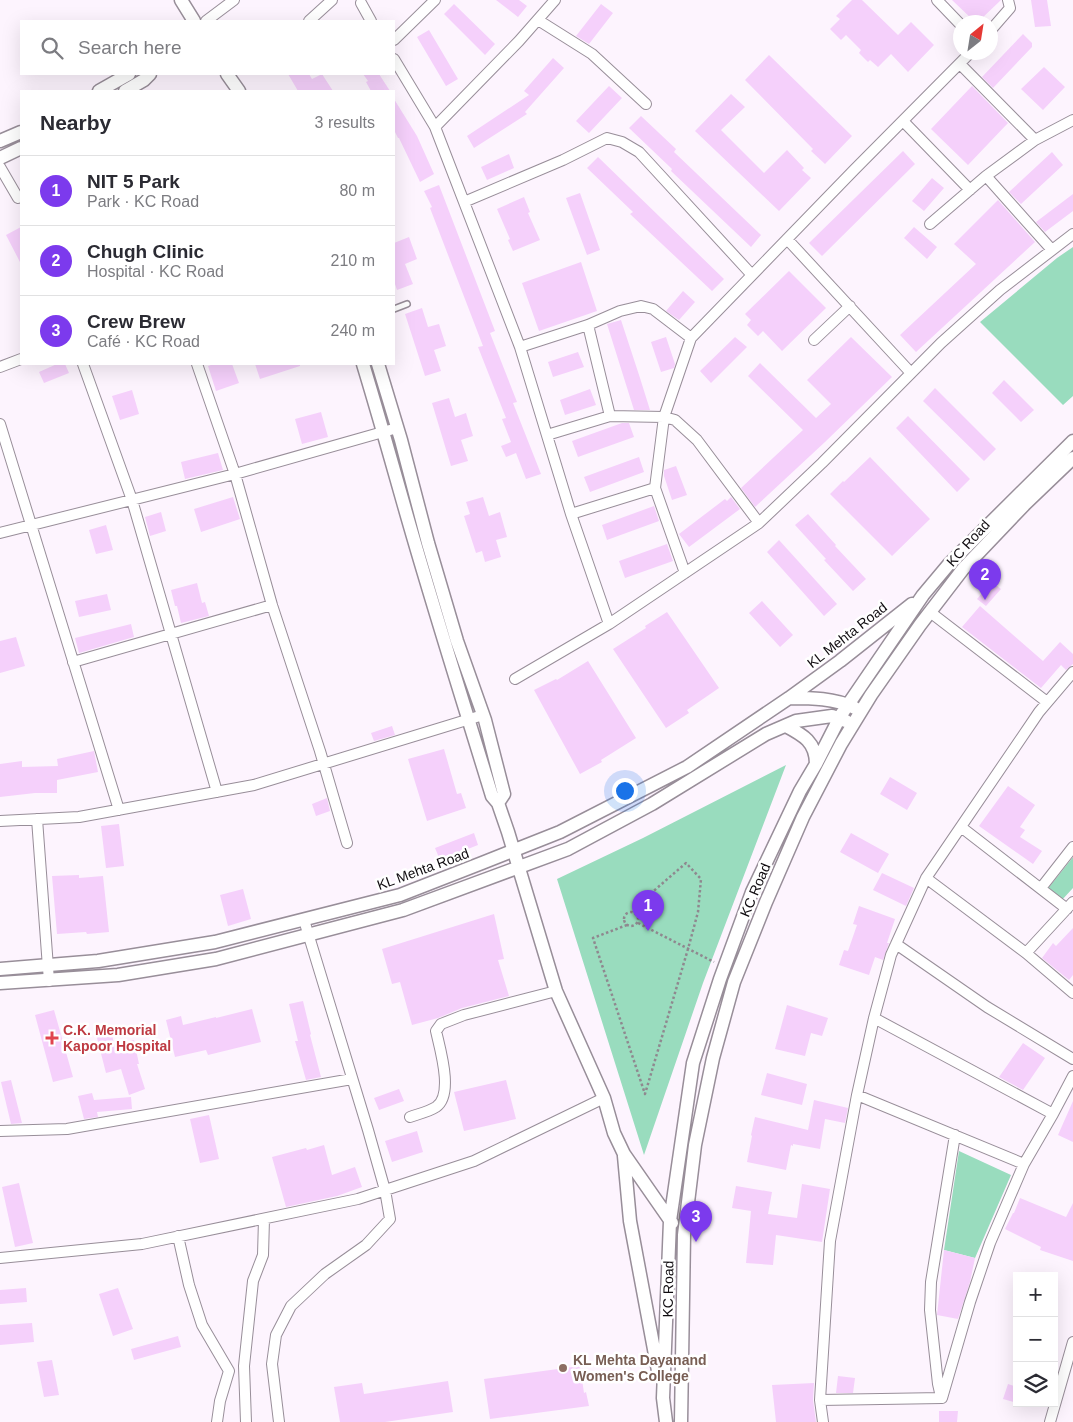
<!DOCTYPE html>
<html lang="en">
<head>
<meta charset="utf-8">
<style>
	body { margin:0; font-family:Helvetica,sans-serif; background:#f7f7f7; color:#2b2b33 }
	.controls { position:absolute; right:15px; bottom:15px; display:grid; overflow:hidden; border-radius:0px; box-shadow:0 5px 20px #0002 }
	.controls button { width:45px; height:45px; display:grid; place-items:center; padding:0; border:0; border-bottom:1px solid #e1e1e2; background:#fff; color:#2b2b33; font:25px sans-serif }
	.compass { position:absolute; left:953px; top:15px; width:45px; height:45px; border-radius:50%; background:#fff; box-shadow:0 5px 20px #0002; rotate:30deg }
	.you { position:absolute; left:624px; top:790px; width:18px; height:18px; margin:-12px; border:4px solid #fff; border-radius:50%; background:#1a73e8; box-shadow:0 0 0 8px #1a73e833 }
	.badge { display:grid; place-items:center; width:32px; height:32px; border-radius:50%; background:#7c3aed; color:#fff; font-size:16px; font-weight:700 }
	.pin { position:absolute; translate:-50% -41px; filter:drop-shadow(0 1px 2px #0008) }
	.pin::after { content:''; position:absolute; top:26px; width:18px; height:15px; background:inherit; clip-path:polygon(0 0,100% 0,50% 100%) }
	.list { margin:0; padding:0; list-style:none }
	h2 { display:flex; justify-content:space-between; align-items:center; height:65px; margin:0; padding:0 20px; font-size:21px }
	h2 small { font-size:16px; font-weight:400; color:#7c7c81 }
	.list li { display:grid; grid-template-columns:32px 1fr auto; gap:15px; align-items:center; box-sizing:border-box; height:70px; padding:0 20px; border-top:1px solid #e1e1e2 }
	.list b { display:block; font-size:19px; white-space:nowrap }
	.list p { margin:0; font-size:16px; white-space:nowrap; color:#7c7c81 }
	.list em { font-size:16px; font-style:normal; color:#7c7c81 }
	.icon { flex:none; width:28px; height:28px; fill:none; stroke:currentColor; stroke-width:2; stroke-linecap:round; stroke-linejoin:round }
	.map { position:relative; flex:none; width:1073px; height:1422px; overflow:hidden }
	.search { position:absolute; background:#fff; box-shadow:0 5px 20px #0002; left:20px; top:20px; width:375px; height:55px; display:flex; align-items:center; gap:12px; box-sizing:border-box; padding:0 18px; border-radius:0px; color:#7c7c81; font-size:19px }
	.panel { position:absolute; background:#fff; box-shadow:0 5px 20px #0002; left:20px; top:90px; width:375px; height:275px; border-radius:0px }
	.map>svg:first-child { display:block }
</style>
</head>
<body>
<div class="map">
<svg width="1073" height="1422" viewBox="0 0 1073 1422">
	<rect width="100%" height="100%" fill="#fdf4fe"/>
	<!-- green -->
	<path fill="#99dcbe" d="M1073 247V396L1063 405 980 322 1057 258Z
		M786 765 703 983 644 1155 557 879 643 838Z
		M1073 857V888L1061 901 1046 891Z
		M959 1151 1011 1175 975 1258 944 1250Z"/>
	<!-- building -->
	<path fill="#f5d0fb" d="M496 0H519L527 6 518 17Z
		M852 0H862L898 35 911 22 934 45 908 72 891 54 878 67 870 60 868 62 859 53 861 50 846 35 841 40 830 29 840 19 836 16Z
		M952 0H1001L978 22H975Z
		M1031 0H1047L1051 26 1035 27Z
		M454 4 495 44 485 55 444 14Z
		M601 4 613 13 589 44 576 36Z
		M429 30 458 79 446 86 417 37Z
		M1023 34 1032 43V47L993 88 982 77Z
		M769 55 852 136 825 164 811 151 813 149 745 80Z
		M553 58 564 68 525 112 527 114 474 148 467 136 529 95 524 91Z
		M1044 67 1065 87 1043 110 1021 89Z
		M288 74H309L312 79 322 74 333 91H298Z
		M363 74H379L390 91H371L366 82 368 81Z
		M609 86 622 98 589 133 576 121Z
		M972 86 1008 123 968 165 931 129Z
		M731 94 745 107 721 130 764 173 787 150 804 168 802 170 811 178 779 211 695 131Z
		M394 99 417 136 434 174 420 182 399 138H398L394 130Z
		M641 116 676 149 674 152 761 235 751 247 671 171 672 169 629 128Z
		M903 151 915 164 822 256 809 243Z
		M1052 152 1063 165 1021 204 1009 192Z
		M509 154 514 168 487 180 481 167Z
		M598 157 724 279 712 291 630 214 633 212 587 168Z
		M932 178 944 188 924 211 912 201Z
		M439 185 495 331 490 333 517 402 513 403 541 474 526 479 516 453 506 457 501 446 511 442 502 419 506 418 478 347 483 346 430 208 432 207 424 191Z
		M580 193 600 250 587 255 566 198Z
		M1073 194V211L1045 232 1036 222Z
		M524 197 530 212 528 213 540 240 513 251 508 240 510 239 497 209Z
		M998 200 1035 242 916 352 900 335 976 264 954 244Z
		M21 227V264L6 235Z
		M914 227 937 247 927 259 904 238Z
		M409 237 417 259 405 264 413 284 397 290 394 281V243Z
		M581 262 597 311 539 331 522 283Z
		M789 271 826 308 782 351 763 331 758 336 747 325 751 320 745 314Z
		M683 291 695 302 679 320 666 311Z
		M422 308 428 327 439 324 446 346 434 350 441 371 425 376 405 314Z
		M621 320 640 378 650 410H634L607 324Z
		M666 337 675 364 674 368 661 372 651 342Z
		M735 337 747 347 711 383 700 371Z
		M851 337 892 377 825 442 755 507 741 488 803 430 748 376 760 363 816 418 831 404 807 380Z
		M578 352 584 367 553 377 548 362Z
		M57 364H65L69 373 44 383 39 372Z
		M214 364H232L239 383 216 391 208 366Z
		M255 364H300V366L260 379Z
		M1004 380 1034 410 1021 422 992 393Z
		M935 388 996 449 984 461 923 401Z
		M590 389 596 405 565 415 560 400Z
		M132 390 139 414 120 420 112 396Z
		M449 398 455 417 466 413 473 436 461 440 468 461 451 466 432 403Z
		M321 412 328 437 302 444 295 419Z
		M908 416 970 479 957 492 896 428Z
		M622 423H629L634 437 578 457 572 441Z
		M218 453 223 470 185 479 181 462Z
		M639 457 644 472 590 492 584 477Z
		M870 457 930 519 892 556 830 494 843 481 844 482Z
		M676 466 687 495 672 500 664 476V470Z
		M233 497 240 519 201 532 194 509Z
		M483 497 489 516 500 512 507 537 496 540 501 557 485 562 482 551 476 553 464 516 470 514 466 502Z
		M731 497 740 509 689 547 679 534 725 499 727 501Z
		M654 506 659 521 607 540 602 525Z
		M161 512 166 531 150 536 145 517Z
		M808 514 836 545 835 546 866 579 853 591 824 560 826 559 795 525Z
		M106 525 113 550 96 554 89 530Z
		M779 540 837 604 824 616 767 552Z
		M667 544 673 561 625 578 619 561Z
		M992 582 1001 589 986 606 977 599Z
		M197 583 202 603 205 602 209 616 181 623 177 606H175L171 590Z
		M107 594 111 610 79 617 75 601Z
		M762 601 793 635 780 647 749 613Z
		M980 606 1043 661 1060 642 1073 654V664L1066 670 1061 665 1041 688 962 627Z
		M667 612 719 688 687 710 689 713 666 728 613 649 646 628 645 626Z
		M131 624 134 637 79 653 75 638Z
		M16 637 25 666 0 673V641Z
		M588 661 636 738 601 760 602 762 580 774 534 690 556 679 557 680Z
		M392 726 395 735 374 741 371 733Z
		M444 749 457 794 461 793 466 808 427 821 408 759Z
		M94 751 98 772 57 780V793H35L0 797V764L22 761V767L58 766 57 759Z
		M890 777 917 793 907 810 880 794Z
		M1008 786 1035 805 1020 827 1025 830 1020 837 1042 851 1033 864 979 826Z
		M327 798 330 811 316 816 312 804Z
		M119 824 124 866 106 868 101 826Z
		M474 833 478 845 440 860 435 848Z
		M851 833 889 854 878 873 840 852Z
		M882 873 914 888 906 906 873 890Z
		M79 875V878L103 876 109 932 87 934 86 932 57 934 52 876Z
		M243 889 251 919 228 926 220 895Z
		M859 906 895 919 887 943H889L883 960 875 957 869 975 839 965 844 950 848 951 857 925 853 924Z
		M494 914 504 959 498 960 509 996 462 1008 438 1018 412 1025 400 982 392 984 382 949Z
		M1073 928V975L1069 980 1042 958 1053 943 1056 946Z
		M303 1001 311 1034 310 1035 321 1077 306 1080 295 1041H298L289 1004Z
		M787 1005 828 1018 822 1036 811 1033 805 1056 775 1049Z
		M252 1009 261 1042 208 1055 206 1050 175 1057 166 1020 181 1016 183 1025 216 1017V1018Z
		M54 1010 73 1077 53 1082 35 1015Z
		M111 1030 114 1044 134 1040 139 1064H137L145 1089 129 1095 121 1069 106 1073 96 1034Z
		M1023 1043 1045 1058 1023 1090 999 1077Z
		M767 1073 807 1084 802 1105 761 1095Z
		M11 1080 22 1123 11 1124 1 1082Z
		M506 1080 516 1119 464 1131 454 1092Z
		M399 1089 404 1101 379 1110 374 1098Z
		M92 1093 94 1100 131 1097 132 1109 97 1112 98 1117 84 1119 78 1096Z
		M814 1100 848 1108 845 1123 825 1119 820 1149 793 1144V1146L791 1145 786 1170 747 1162 752 1136 751 1135 755 1117 808 1130Z
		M1073 1101V1142L1058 1135Z
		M209 1115 219 1159 200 1163 190 1119Z
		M417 1131 423 1152 392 1162 385 1141Z
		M324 1145 332 1175 355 1167 362 1187 337 1196 286 1207 272 1157 306 1148 307 1150Z
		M19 1183 33 1243 15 1247 2 1187Z
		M802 1184 830 1189 822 1242 776 1235 773 1265 746 1263 751 1211 732 1208 736 1186 772 1192 768 1214 797 1218Z
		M1020 1198 1066 1217 1073 1203V1261L1040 1250 1041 1247 1005 1229 1013 1213H1014Z
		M944 1250 975 1258 970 1282 958 1319 937 1315Z
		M26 1288 27 1302 0 1304V1290Z
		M118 1288 133 1329 113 1336 99 1294Z
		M32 1323 34 1342 0 1345V1325Z
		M178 1336 181 1347 134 1360 131 1349Z
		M52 1360 59 1395 44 1397 37 1362Z
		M580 1366 584 1393 586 1392 589 1406 490 1419 484 1379Z
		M838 1376 855 1378 853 1393H836Z
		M448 1381 453 1412 385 1422H340L334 1387 362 1383 364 1394Z
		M814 1383 813 1400 816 1422H776L772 1385Z
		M1008 1384 1017 1387V1403L1003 1399Z
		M939 1411H958L957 1422H939Z"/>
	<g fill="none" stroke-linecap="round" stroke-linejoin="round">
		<defs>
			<path id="service" d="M394 309 407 304"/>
			<path id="minor" d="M937 0 960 24
				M361 3 371 21
				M538 20 592 54 646 104
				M206 21 234 0
				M309 21 332 0
				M990 31 1010 8 1008 0
				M394 40 435 0
				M394 59 435 127 520 347 571 514 609 624
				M960 64 1035 140
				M903 121 970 190
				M435 127 519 41 555 0
				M0 167 18 198
				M986 176 1052 250
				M464 202 563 160 607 138 622 142 639 152 752 275
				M930 224 986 176 1035 140 1073 120
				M787 239 911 373
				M588 325 610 416
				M814 340 850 306
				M520 347 588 325 620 311 641 306 653 309 691 338
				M83 364 132 500 217 792
				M197 364 235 474 272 605 320 751 347 843
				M0 367 21 359
				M0 424 119 810
				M547 435 610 416 664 417 675 420 697 440 759 523
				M655 488 685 573
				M571 514 655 488 664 417 691 338 854 170 971 52
				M0 533 235 474 397 428
				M930 612 1047 702
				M73 662 272 605
				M515 679 609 624 759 523 822 463 941 343 1000 290 1073 234
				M37 819 49 981
				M0 821 79 817 254 785 483 715
				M961 827 1067 909
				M926 878 1026 953 1073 993
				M1041 888 1073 847
				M896 944 987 1007 1073 1059
				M1026 953 1073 902
				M874 1018 1053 1114
				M857 1095 1024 1164
				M410 1117C418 1114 428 1112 436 1107 454 1095 440 1049 436 1031L441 1024 464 1015 556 991
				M0 1131 67 1129 352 1079
				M178 1236 189 1285 202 1325 229 1371 220 1401 217 1422
				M0 1258 142 1244 358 1199 474 1161 604 1098
				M941 1397 938 1384 930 1310 931 1282 955 1135
				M942 1398 970 1302 990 1243 1024 1164 1053 1114 1073 1076
				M820 1400 942 1398
				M246 1422 244 1366 253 1281 263 1255 264 1219
				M279 1422 272 1364 276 1335 291 1306 325 1274 366 1245 390 1219 385 1190 368 1130 304 920
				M823 1422 820 1400 830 1241 857 1095 874 1018 891 955 926 878 1039 712 1073 672
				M1050 1422 1073 1342"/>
			<path id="tertiary" d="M181 0 194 21
				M227 74 239 91
				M99 91 129 74
				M125 91 144 80 150 74
				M0 141 21 132
				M0 158 21 148
				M363 364C377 410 390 456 403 502 431 601 462 698 492 796L498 803 508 832 556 991 604 1098 614 1133 624 1154 672 1223
				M378 364 401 440 428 543 457 641 485 720 504 794 498 803
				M789 698C812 698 834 698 855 708
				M786 726C803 735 816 742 816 764
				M0 969 98 961 215 942 400 895 482 863 560 832 687 767 789 698 840 661 912 604
				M0 983 118 975 216 959 403 910 568 849 652 804 766 734 796 721 832 716 846 721
				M624 1156 630 1221 659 1376
				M666 1422 663 1398 670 1221 693 1063 720 979 752 892 800 791 816 764 841 715 923 595 949 564 1073 441
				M681 1422 684 1235 695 1145 713 1058 734 982 766 902 803 817 841 744 871 695 920 625 963 569 1024 505 1073 458"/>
		</defs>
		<!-- service casing -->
		<use href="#service" stroke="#988e99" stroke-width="8"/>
		<!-- minor casing -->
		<use href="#minor" stroke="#988e99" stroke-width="12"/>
		<!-- tertiary casing -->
		<use href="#tertiary" stroke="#988e99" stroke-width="15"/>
		<!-- path -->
		<path stroke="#8f888f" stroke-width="2.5" stroke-dasharray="2.5 2.5" stroke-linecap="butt" d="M624 919a7 7 0 1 1 14 0a7 7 0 1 1-14 0Z
			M638 923 714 962
			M627 925 593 938 645 1094 688 949 698 912 701 879 686 863 642 901 635 913"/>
		<!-- service -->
		<use href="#service" stroke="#fff" stroke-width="5"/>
		<!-- minor -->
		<use href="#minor" stroke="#fff" stroke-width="10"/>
		<!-- tertiary -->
		<use href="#tertiary" stroke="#fff" stroke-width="12"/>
	</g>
	<!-- markers -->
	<path fill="#e0444e" stroke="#fff" stroke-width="2" d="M49.5 1030.5h5v5h5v5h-5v5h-5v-5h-5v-5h5z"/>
	<circle fill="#8d6e63" stroke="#fff" stroke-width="2" cx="563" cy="1368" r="5"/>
	<g text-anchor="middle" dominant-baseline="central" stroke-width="5" stroke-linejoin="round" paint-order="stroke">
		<!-- street labels -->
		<g font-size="14" fill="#0f0b0f" stroke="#fff">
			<text transform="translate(968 543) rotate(-48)">KC Road</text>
			<text transform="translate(847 635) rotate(-38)">KL Mehta Road</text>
			<text transform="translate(423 869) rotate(-20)">KL Mehta Road</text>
			<text transform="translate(755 890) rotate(-67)">KC Road</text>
			<text transform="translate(668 1289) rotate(-89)">KC Road</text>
		</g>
		<!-- health labels -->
		<g font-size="14" font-weight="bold" fill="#be3a42" stroke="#fff" text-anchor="start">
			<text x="63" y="1030">C.K. Memorial<tspan x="63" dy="16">Kapoor Hospital</tspan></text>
		</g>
		<!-- education labels -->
		<g font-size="14" font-weight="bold" fill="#785e54" stroke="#fff" text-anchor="start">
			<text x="573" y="1360">KL Mehta Dayanand<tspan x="573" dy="16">Women's College</tspan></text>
		</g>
	</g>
</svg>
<div class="controls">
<button>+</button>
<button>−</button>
<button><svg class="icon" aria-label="layers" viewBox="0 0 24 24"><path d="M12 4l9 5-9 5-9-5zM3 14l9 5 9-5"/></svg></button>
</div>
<svg class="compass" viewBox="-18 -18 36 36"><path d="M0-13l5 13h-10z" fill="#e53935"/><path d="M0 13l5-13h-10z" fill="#7c7c81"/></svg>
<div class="you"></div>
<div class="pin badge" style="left:648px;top:931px">1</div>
<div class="pin badge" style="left:985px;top:600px">2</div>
<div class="pin badge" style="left:696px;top:1242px">3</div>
<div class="search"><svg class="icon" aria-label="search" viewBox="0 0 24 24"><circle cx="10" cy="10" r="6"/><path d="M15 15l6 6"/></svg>Search here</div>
<section class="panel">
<h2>Nearby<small>3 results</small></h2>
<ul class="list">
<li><span class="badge">1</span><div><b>NIT 5 Park</b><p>Park · KC Road</p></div><em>80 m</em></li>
<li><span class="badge">2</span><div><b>Chugh Clinic</b><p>Hospital · KC Road</p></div><em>210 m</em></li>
<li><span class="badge">3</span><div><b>Crew Brew</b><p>Café · KC Road</p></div><em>240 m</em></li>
</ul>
</section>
</div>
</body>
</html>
